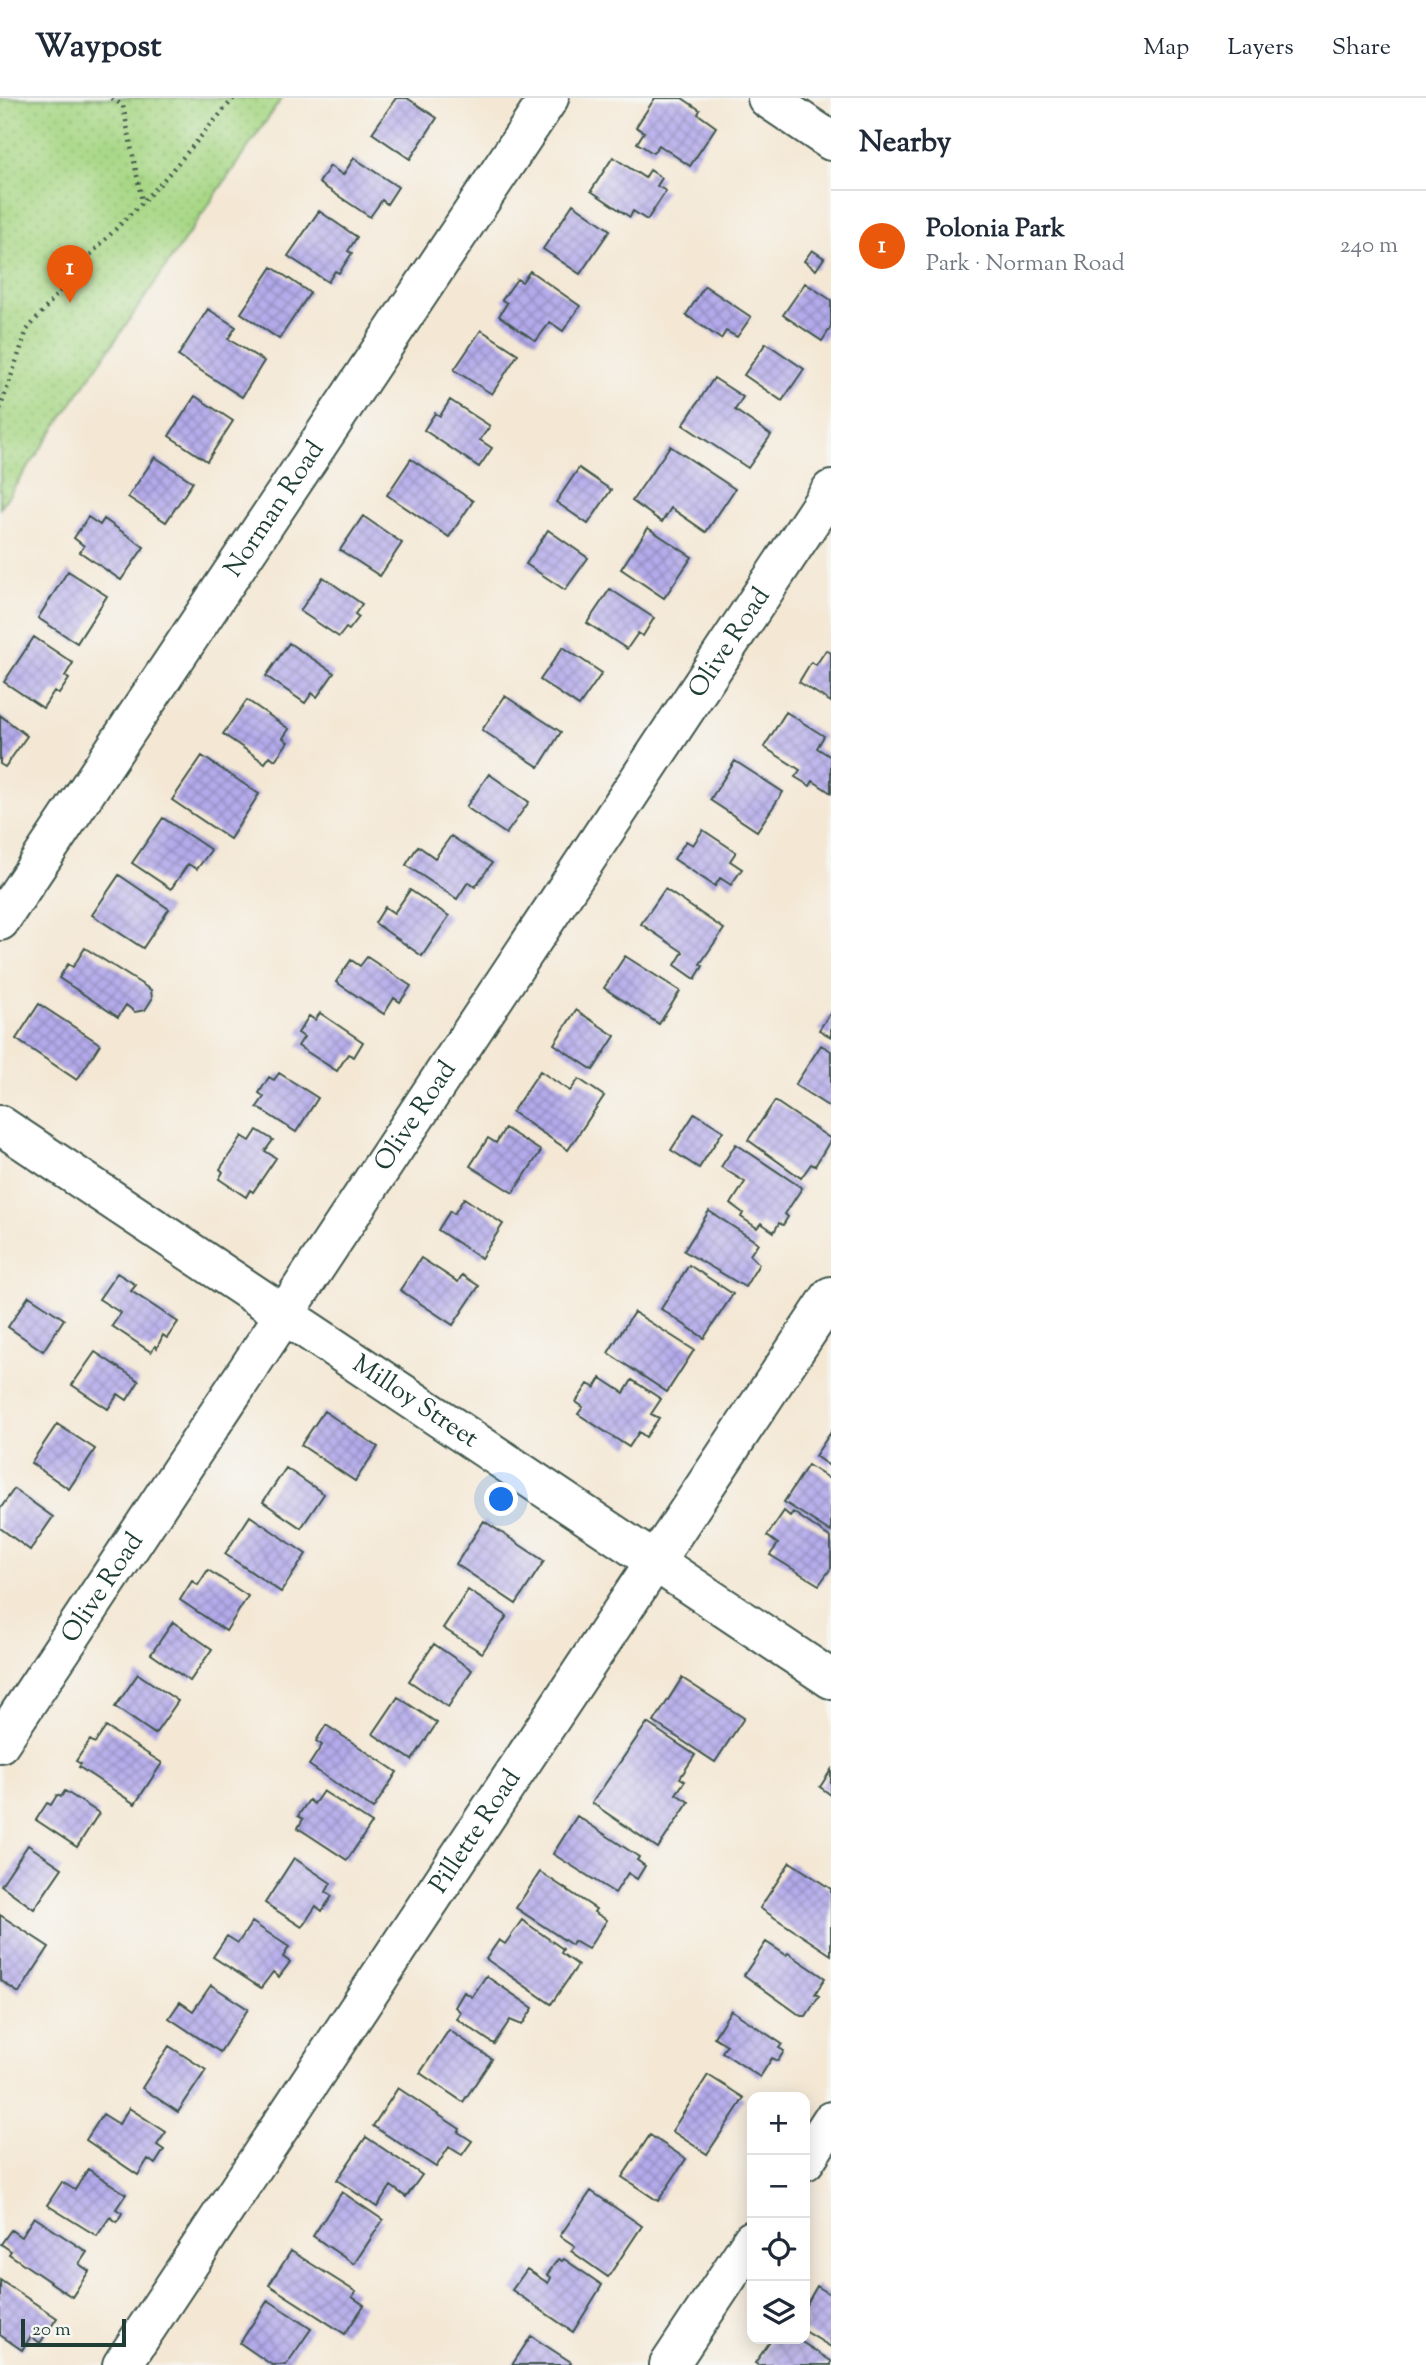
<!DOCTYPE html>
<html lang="en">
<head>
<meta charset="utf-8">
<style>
	body { margin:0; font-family:"Sorts Mill Goudy",serif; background:#f6f6f7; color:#1f2937 }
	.controls { position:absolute; right:21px; bottom:21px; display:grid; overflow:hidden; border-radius:14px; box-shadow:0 4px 18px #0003 }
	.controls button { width:63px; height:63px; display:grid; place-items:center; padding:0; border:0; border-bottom:2px solid #e0e1e3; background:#fff; color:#1f2937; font:35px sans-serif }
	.scale { position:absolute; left:21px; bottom:18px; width:105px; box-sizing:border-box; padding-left:7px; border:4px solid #1f3d34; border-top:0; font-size:19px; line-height:24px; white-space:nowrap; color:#1f3d34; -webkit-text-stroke:5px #f6f6f2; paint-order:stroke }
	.you { position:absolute; left:502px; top:1402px; width:24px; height:24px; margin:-18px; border:5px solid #fff; border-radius:50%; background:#1a73e8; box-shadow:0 0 0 10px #1a73e833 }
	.badge { display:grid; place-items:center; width:46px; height:46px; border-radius:50%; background:#ea580c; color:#fff; font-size:23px; font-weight:700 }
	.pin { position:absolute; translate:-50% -58px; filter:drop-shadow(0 2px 4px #0008) }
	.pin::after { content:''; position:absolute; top:37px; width:24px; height:21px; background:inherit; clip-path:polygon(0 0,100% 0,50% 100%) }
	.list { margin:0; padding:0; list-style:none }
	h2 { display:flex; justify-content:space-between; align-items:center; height:91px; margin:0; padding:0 28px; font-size:30px }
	h2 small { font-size:23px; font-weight:400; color:#747a83 }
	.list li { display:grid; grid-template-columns:46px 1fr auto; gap:21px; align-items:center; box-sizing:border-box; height:112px; padding:0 28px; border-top:2px solid #e0e1e3 }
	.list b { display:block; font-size:26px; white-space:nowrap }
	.list p { margin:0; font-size:23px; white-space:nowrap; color:#747a83 }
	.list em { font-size:23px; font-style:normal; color:#747a83 }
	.icon { flex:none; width:38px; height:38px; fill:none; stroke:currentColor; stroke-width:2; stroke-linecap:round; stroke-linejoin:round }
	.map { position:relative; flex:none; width:831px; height:2267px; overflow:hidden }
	header { display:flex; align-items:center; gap:42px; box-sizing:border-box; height:98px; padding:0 35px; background:#fff; border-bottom:2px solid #e0e1e3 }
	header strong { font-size:33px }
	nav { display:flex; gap:38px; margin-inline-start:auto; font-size:24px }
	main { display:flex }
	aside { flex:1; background:#fff }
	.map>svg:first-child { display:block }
</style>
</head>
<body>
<header>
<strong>Waypost</strong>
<nav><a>Map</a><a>Layers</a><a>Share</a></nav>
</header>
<main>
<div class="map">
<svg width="831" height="2267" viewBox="0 0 831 2267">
	<defs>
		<pattern id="park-dots" width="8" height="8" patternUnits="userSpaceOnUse" patternTransform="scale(1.75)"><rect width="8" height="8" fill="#a7d785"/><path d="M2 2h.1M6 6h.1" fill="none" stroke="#8fb973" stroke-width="1.8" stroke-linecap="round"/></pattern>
		<pattern id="building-cross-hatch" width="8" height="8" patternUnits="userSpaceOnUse" patternTransform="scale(1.75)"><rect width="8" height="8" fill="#b4aaeb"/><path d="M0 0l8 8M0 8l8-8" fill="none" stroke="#928cbf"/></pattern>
	</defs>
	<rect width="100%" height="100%" fill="#f6f6f2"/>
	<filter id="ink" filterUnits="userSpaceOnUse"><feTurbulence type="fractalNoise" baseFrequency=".0143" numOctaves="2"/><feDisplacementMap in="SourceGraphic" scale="14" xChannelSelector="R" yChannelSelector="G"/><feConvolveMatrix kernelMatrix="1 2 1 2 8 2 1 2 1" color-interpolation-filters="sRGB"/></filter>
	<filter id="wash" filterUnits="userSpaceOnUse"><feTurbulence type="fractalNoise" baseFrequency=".00686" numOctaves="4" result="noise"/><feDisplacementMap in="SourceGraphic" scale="28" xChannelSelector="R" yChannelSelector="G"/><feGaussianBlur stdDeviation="1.57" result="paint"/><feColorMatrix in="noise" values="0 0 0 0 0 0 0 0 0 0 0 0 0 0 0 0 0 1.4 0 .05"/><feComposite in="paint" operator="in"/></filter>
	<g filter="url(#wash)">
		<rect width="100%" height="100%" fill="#f4e8d5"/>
		<!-- park -->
		<path fill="url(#park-dots)" stroke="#638a5c" stroke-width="2" d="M0 0H282L0 410Z"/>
		<g id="blocks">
			<!-- building -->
			<path fill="url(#building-cross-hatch)" d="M396 0H407L437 20 410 61 372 35Z
				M655 0H682L700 12 698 16 716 29 690 68 659 47 653 55 637 45 644 34 636 29Z
				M613 59 645 80 650 72 662 80 657 88 666 93 647 122 633 113 630 119 591 93Z
				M354 60 398 89 387 106 382 102 370 119 319 85 330 68 343 77Z
				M573 106 610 132 580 176 543 151Z
				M319 113 357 139 348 153 352 155 339 175 335 173 328 184 288 158Z
				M812 152 824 160 816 172 804 163Z
				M272 169 310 195 279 241 241 215Z
				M530 173 580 208 563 233 550 224 536 243 499 218 507 205 502 202 517 181 522 184Z
				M805 185 831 202V229L822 243 783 217Z
				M705 188 751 219 737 239 726 233 721 241 686 217Z
				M208 211 236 229 228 241 264 263 242 299 178 258Z
				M481 232 518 256 492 296 454 272Z
				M766 245 804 271 782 303 744 277Z
				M714 280 743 299 735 312 771 337 748 370 683 327Z
				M195 298 233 323 207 363 169 338Z
				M450 302 490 328 480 342 492 350 479 369 424 332 435 315 440 318Z
				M670 348 735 391 706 434 671 410 662 424 632 403Z
				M155 359 193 384 166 424 128 399Z
				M411 361 473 403 449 439 387 397Z
				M579 370 611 392 588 426 556 404Z
				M363 418 402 445 380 478 340 452Z
				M88 419 100 427 104 421 144 449 121 482 80 454 84 448 74 440Z
				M648 430 692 459 664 500 621 471Z
				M548 432 588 460 565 492 526 466Z
				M68 473 107 498 77 545 38 520Z
				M323 479 362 506 355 516 359 519 349 532 346 530 339 539 300 513Z
				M610 491 654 520 643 538 638 535 627 551 587 525Z
				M34 539 73 565 65 578 69 581 59 596 54 593 43 610 4 584Z
				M289 545 334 575 317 599 312 595 305 605 266 578Z
				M563 549 602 575 579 608 540 582Z
				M826 552 831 555V604L799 584 811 564 816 567Z
				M505 598 561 634 539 669 482 632Z
				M247 602 289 631 283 640 288 644 275 662 270 658 265 665 223 636Z
				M786 614 824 638 817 650 831 659V695L813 683 810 688 795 679 800 672 764 649Z
				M0 617 27 638 5 669 0 666Z
				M202 658 259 696 230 741 172 702Z
				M735 663 783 694 757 733 710 702Z
				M489 676 529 704 506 736 466 709Z
				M163 720 211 752 197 771 188 766 171 791 132 765Z
				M703 732 736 754 730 763 742 771 731 787 720 780 715 788 674 761 686 743 693 747Z
				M451 738 492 765 475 789 468 784 457 801 406 767 418 748 435 760Z
				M119 777 169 811 143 850 92 817Z
				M665 791 724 831 700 866 703 868 695 881 675 867 683 854 641 826Z
				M410 792 449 818 422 858 375 825 385 809 394 815Z
				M85 850 151 892 152 901 145 912 135 914 126 907 118 919 59 880 68 866 73 869Z
				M625 858 680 893 659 926 604 890Z
				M367 859 411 888 400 904 394 900 384 916 336 884 351 862 360 868Z
				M39 906 100 946 77 982 16 941Z
				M576 912 615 938 593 972 554 946Z
				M831 914V939L819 932Z
				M320 915 363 944 354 959 348 956 337 973 298 948 304 939 298 935 309 918 315 922Z
				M821 947 831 953V1010L795 987Z
				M540 973 570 993 579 981 604 998 568 1052 512 1014Z
				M279 975 318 1000 296 1034 257 1009 264 999 259 995 269 979 274 982Z
				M775 1003 831 1041 815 1068 811 1066 801 1080 748 1042Z
				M695 1015 723 1033 699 1070 671 1052Z
				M505 1030 541 1053 513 1095 470 1068 488 1040 496 1045Z
				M257 1032 273 1042 265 1053 276 1060 253 1094 250 1092 246 1099 219 1081 223 1074 220 1071 242 1038 250 1043Z
				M736 1046 802 1090 785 1116 788 1119 783 1127 779 1125 774 1134 761 1125 757 1130 741 1119 743 1115 731 1106 745 1084 721 1069Z
				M464 1100 503 1126 481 1160 438 1132 450 1113 454 1116Z
				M709 1113 758 1145 750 1157 759 1166 745 1189 684 1153Z
				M421 1160 458 1184 462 1177 479 1188 453 1227 400 1192Z
				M689 1167 733 1196 704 1240 661 1211Z
				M117 1175 136 1187 131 1193 178 1224 167 1240 163 1237 157 1250 155 1248 151 1254 112 1228 121 1215 99 1201Z
				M29 1198 64 1221 43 1253 8 1229Z
				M634 1214 694 1252 667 1294 608 1255Z
				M95 1254 139 1283 127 1302 118 1296 108 1311 72 1287Z
				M601 1280 624 1295 632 1282 661 1301 651 1316 659 1320 646 1339 639 1334 629 1349 578 1316 583 1309 576 1304 588 1286 595 1290Z
				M324 1313 378 1349 355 1383 301 1347Z
				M57 1326 95 1351 69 1391 31 1365Z
				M831 1334V1369L815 1358Z
				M808 1367 831 1382V1434L784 1404Z
				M286 1370 324 1396 301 1430 263 1404Z
				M14 1391 53 1419 30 1452 0 1430V1411Z
				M784 1413 790 1418 793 1414 831 1440V1470L819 1487 770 1457 778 1446 767 1438Z
				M250 1418 306 1456 281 1494 225 1456Z
				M484 1423 544 1463 516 1506 456 1466Z
				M208 1472 248 1498 226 1533 180 1502 192 1483 198 1487Z
				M468 1492 507 1518 482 1555 443 1530Z
				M173 1524 212 1551 190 1583 151 1556Z
				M434 1546 472 1572 448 1609 409 1583Z
				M138 1576 178 1603 155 1636 115 1609Z
				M682 1580 744 1620 715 1664 654 1624Z
				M398 1599 437 1625 412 1662 373 1636Z
				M647 1625 695 1657 680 1680 685 1683 676 1696 689 1704 658 1750 592 1705Z
				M326 1627 397 1674 373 1711 309 1667 322 1647 316 1643Z
				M106 1629 162 1665 135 1706 79 1669 81 1666 76 1663 90 1642 95 1645Z
				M831 1672V1697L820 1689Z
				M65 1693 99 1715 77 1749 36 1722 47 1705 51 1707 57 1697 61 1699Z
				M323 1693 372 1725 347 1762 298 1730 303 1721 298 1718 309 1702 314 1706Z
				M577 1718 639 1759 637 1762 645 1768 637 1781 628 1775 615 1795 553 1756Z
				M28 1747 62 1770 34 1811 1 1787Z
				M294 1760 331 1785 326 1794 332 1798 322 1813 316 1808 302 1829 265 1805Z
				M790 1764 831 1791V1857L760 1810Z
				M540 1774 596 1811 594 1814 607 1822 588 1851 574 1843 572 1847 516 1810Z
				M0 1817 49 1849 19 1895 0 1882Z
				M522 1822 563 1851 561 1855 578 1867 551 1906 486 1861 499 1842 505 1846Z
				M252 1824 289 1849 283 1859 290 1864 279 1879 273 1874 261 1890 213 1859 227 1838 238 1845Z
				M766 1844 786 1857 788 1855 825 1880 815 1896 819 1898 806 1918H801L744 1877Z
				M486 1878 533 1910 522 1927 510 1922 494 1946 457 1921 461 1914 455 1909 464 1894 472 1899Z
				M211 1887 248 1911 220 1954 169 1920 180 1904 193 1913Z
				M731 1912 782 1946 779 1950 784 1953 778 1963 772 1960 760 1979 722 1954 727 1947 714 1939Z
				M449 1932 492 1961 463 2004 420 1975Z
				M169 1948 206 1972 178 2014 142 1990Z
				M708 1977 744 2000 707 2056 672 2033Z
				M398 1990 460 2031 458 2034 472 2043 462 2057 449 2049 436 2069 373 2028Z
				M129 2010 166 2034 157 2047 164 2052 155 2066 148 2061 138 2077 86 2042 103 2016 119 2026Z
				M650 2037 686 2061 658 2103 622 2079Z
				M366 2039 422 2077 406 2099 391 2088 377 2109 337 2082Z
				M88 2071 126 2096 116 2111 122 2115 117 2124 110 2119 97 2138 47 2107 62 2084 75 2092Z
				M591 2093 642 2128 608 2179 571 2153 575 2148 560 2138Z
				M342 2094 383 2122 354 2166 313 2138Z
				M34 2119 87 2154 79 2166 89 2173 72 2199 9 2156 11 2153 1 2146 11 2132 21 2139Z
				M291 2153 356 2194 352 2199 364 2207 345 2236 269 2187Z
				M558 2161 562 2163 564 2161 602 2187 573 2234 512 2192 527 2171 548 2185 551 2180 547 2177Z
				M0 2182 57 2220 40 2245 31 2238 22 2252 0 2237Z
				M817 2188 831 2197V2249L805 2233V2209Z
				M268 2202 311 2231 286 2267H272L240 2245Z
				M531 2238 571 2264 569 2267H512Z
				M772 2241H797L831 2263V2267H758L755 2265Z"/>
		</g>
	</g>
	<g filter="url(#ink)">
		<use href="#blocks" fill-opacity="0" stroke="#3f574c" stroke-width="2"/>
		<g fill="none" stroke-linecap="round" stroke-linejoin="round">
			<defs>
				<g id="street">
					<path d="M767 0 831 43"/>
					<path id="s1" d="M0 823 549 0"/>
					<path id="s2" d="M0 1027 831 1581"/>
					<path id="s3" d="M0 1645 831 392"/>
					<path d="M805 2063 831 2023"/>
					<path d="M669 2267 752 2142"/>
				</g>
				<g id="secondary">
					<path id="s4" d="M122 2267 831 1198"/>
				</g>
			</defs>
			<!-- street casing -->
			<use href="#street" stroke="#3f574c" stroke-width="42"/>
			<!-- secondary casing -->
			<use href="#secondary" stroke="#3f574c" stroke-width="42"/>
			<!-- path -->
			<path stroke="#3f574c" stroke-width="4.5" stroke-dasharray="2 5" stroke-linecap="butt" d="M112 0 123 8 142 103
				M0 311 27 232 92 155 160 86 234 0"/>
			<!-- street -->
			<use href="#street" stroke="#fff" stroke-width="38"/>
			<!-- secondary -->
			<use href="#secondary" stroke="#fff" stroke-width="38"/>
		</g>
	</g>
	<g text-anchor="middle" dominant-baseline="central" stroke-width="7" stroke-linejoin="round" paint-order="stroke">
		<!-- street labels -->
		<g font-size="26" fill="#1f3d34" stroke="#f6f6f2">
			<text stroke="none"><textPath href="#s1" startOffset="495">Norman Road</textPath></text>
			<text stroke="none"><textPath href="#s3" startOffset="1320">Olive Road</textPath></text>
			<text stroke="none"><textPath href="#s3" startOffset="752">Olive Road</textPath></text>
			<text stroke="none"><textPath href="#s2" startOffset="499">Milloy Street</textPath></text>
			<text stroke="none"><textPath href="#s3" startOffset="186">Olive Road</textPath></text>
			<text stroke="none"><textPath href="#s4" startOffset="640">Pillette Road</textPath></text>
		</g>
	</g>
</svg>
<div class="controls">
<button>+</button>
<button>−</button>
<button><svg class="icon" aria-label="locate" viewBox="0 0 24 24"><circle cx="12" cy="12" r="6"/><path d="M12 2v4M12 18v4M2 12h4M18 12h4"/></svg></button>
<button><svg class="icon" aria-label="layers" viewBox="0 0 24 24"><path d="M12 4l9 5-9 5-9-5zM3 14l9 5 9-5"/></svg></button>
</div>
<div class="scale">20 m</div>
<div class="you"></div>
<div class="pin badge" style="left:70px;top:205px">1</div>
</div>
<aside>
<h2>Nearby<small></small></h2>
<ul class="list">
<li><span class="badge">1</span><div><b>Polonia Park</b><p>Park · Norman Road</p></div><em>240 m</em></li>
</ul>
</aside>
</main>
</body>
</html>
